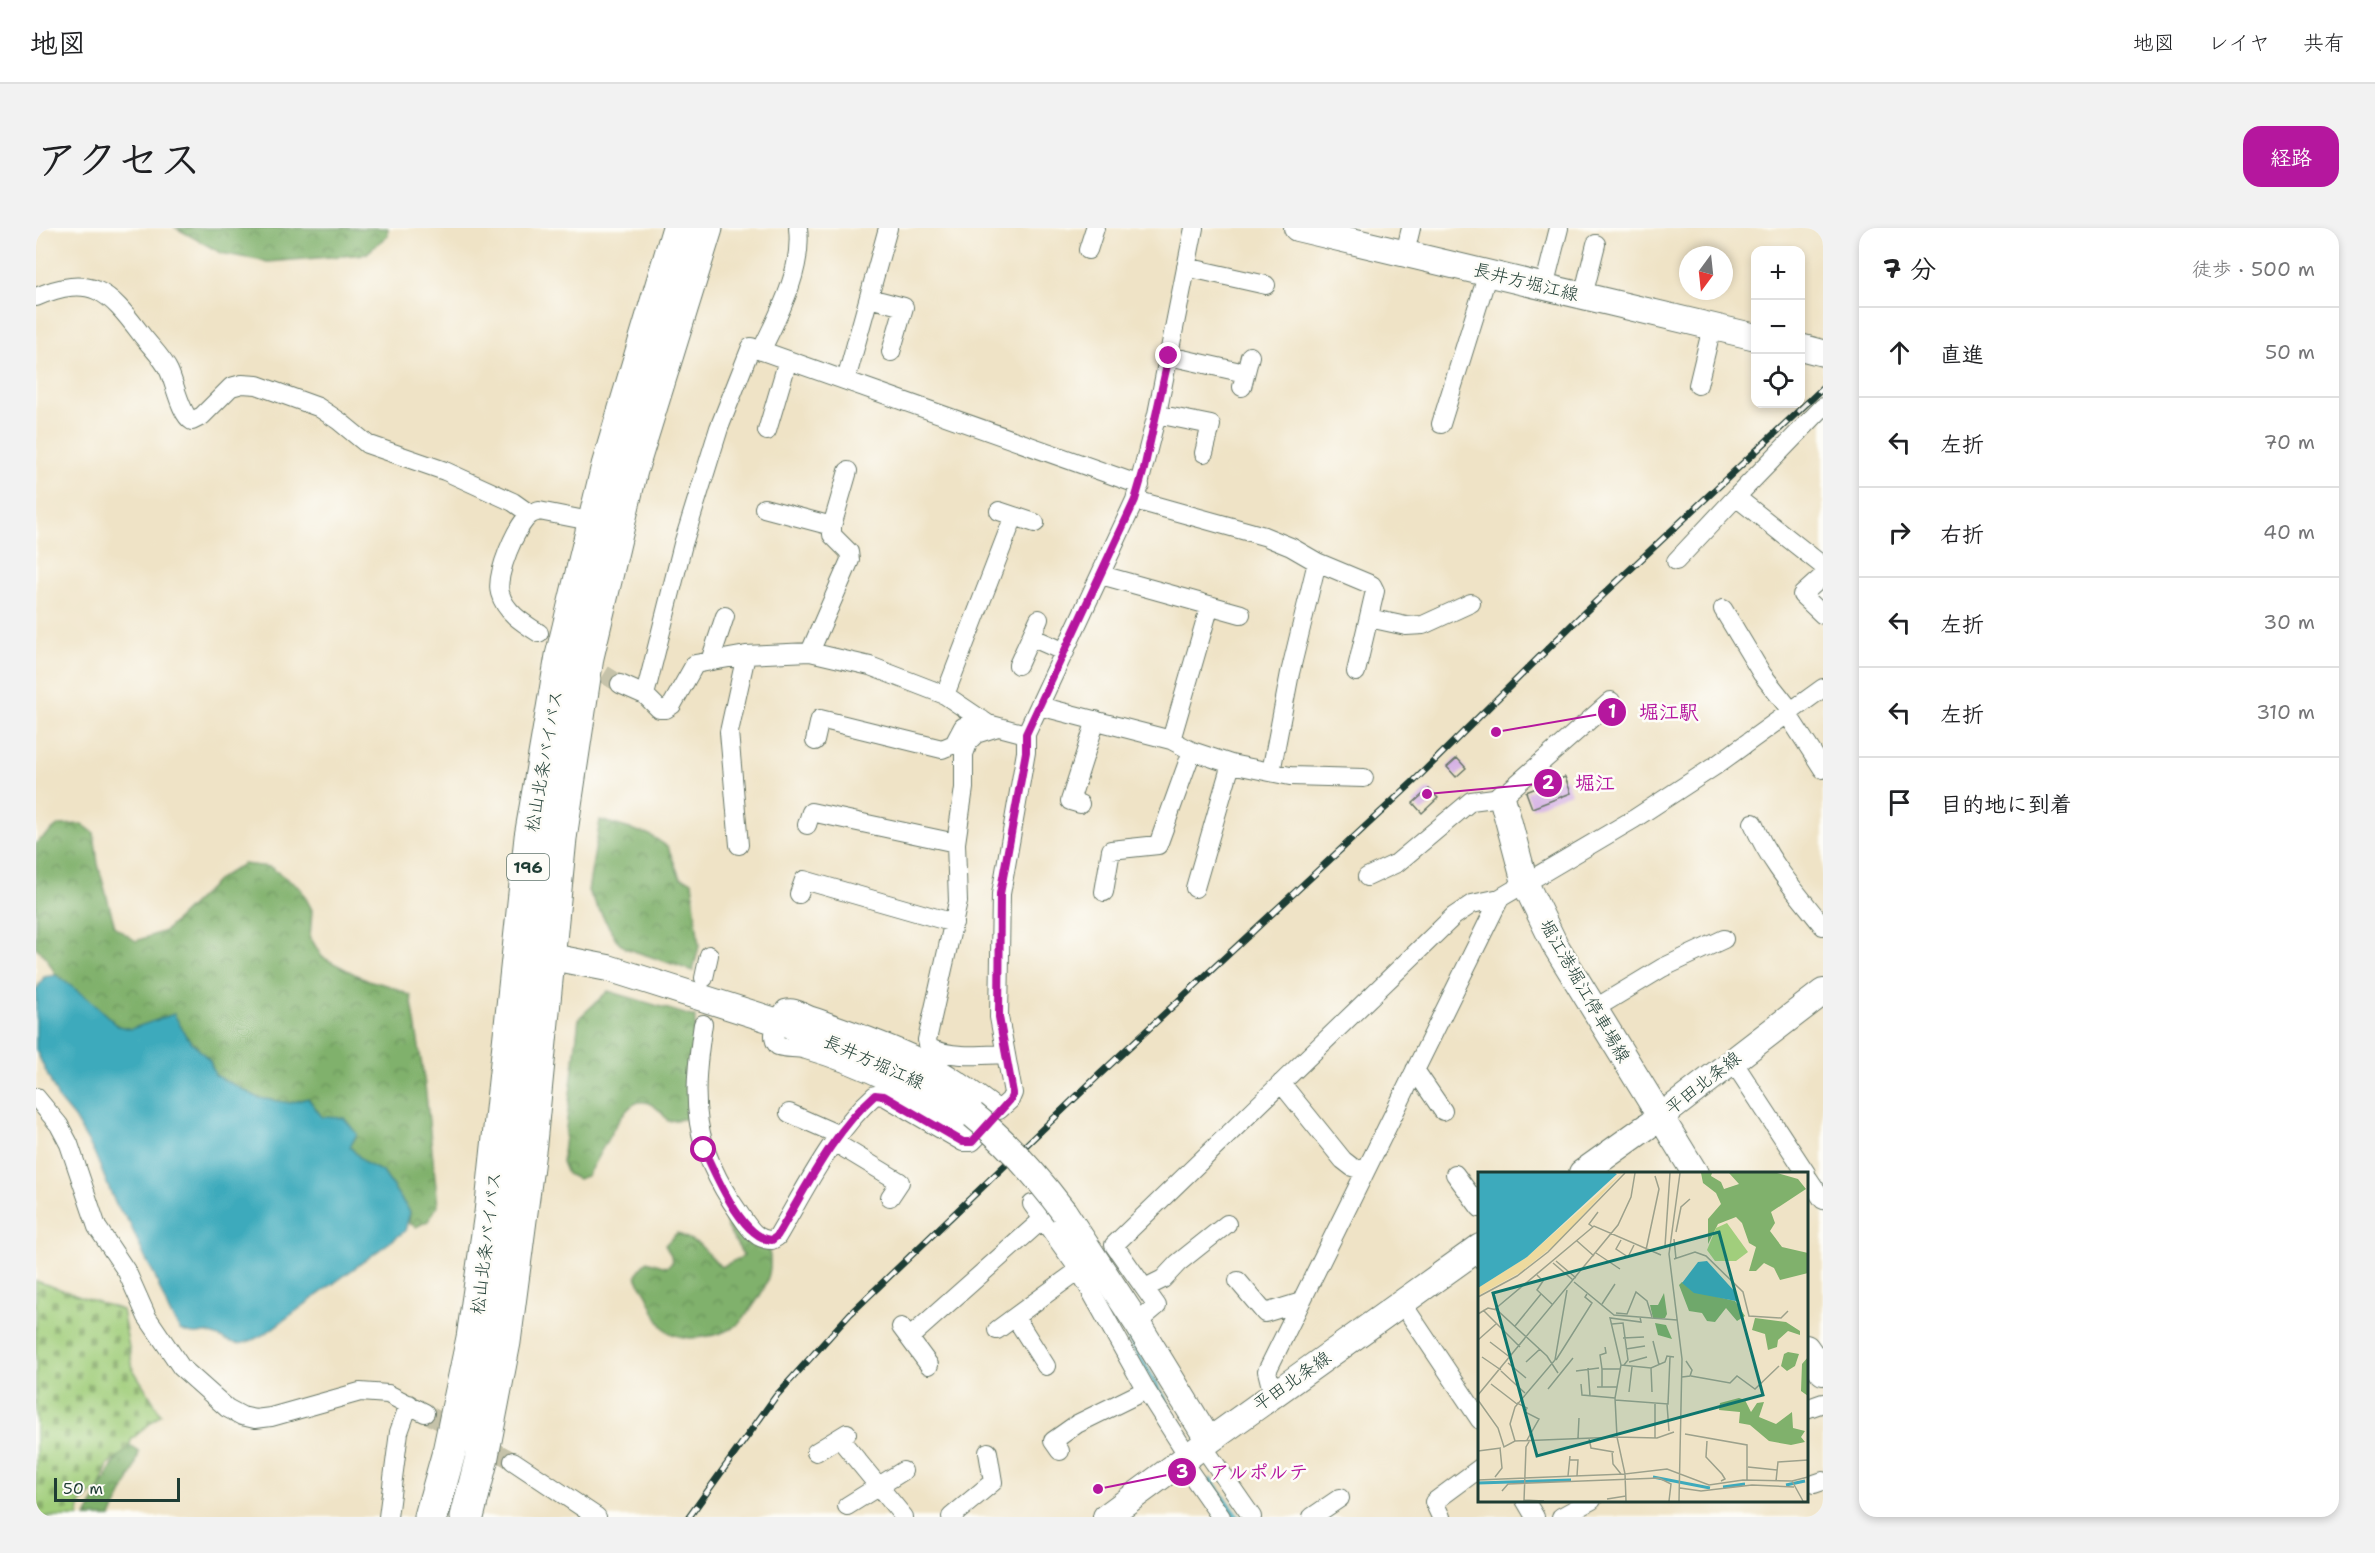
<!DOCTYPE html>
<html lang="ja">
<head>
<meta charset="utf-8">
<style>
	body { margin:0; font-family:"Shantell Sans","Klee One",sans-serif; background:#f2f2f2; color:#202124 }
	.controls { position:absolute; right:18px; top:18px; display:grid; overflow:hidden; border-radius:12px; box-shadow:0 3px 9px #0003 }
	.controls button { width:54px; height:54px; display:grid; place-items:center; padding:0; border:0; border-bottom:2px solid #e0e0e0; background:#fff; color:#202124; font:30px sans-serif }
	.compass { position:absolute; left:1643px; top:18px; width:54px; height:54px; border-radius:50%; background:#fff; box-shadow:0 3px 9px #0003; rotate:195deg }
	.scale { position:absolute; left:18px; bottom:15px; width:126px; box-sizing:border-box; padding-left:6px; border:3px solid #1f3d34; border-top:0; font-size:16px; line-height:21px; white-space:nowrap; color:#1f3d34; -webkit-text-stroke:4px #fdfcf7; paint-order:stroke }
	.stop { position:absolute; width:18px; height:18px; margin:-14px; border:4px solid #b5179e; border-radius:50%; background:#fff }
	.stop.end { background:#b5179e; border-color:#fff; box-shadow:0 2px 6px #0008 }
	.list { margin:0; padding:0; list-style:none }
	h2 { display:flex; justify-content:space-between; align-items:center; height:78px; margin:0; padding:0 24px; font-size:26px }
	h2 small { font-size:20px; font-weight:400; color:#757577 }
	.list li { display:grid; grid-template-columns:39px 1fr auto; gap:18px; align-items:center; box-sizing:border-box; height:90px; padding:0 24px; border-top:2px solid #e0e0e0 }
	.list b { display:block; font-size:22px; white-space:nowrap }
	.list em { font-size:20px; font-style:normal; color:#757577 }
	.icon { flex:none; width:33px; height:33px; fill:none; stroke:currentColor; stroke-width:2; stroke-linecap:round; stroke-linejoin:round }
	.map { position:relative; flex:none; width:1787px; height:1289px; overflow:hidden; border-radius:18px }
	header { display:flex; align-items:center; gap:36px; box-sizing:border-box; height:84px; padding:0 30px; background:#fff; border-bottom:2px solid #e0e0e0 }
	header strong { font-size:28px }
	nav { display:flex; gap:33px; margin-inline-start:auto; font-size:21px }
	.intro { display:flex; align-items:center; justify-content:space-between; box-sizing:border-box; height:144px; padding:0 36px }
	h1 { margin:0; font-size:42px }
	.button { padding:15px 27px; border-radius:18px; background:#b5179e; color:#fff; font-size:21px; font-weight:700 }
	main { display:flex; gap:36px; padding:0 36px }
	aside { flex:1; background:#fff; border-radius:18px; box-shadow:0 3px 9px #0003 }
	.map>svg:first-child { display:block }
</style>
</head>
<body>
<header>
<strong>地図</strong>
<nav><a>地図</a><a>レイヤ</a><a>共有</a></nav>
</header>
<div class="intro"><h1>アクセス</h1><a class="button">経路</a></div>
<main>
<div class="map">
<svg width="1787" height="1289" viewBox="0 0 1787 1289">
	<defs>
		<pattern id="forest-crowns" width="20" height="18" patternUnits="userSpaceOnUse" patternTransform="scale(1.5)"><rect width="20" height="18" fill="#80b16c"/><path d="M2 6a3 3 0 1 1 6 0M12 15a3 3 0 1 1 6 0" fill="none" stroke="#68915a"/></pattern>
		<pattern id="cemetery-stones" width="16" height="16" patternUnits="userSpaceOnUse" patternTransform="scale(1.5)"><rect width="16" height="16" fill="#a1ce7c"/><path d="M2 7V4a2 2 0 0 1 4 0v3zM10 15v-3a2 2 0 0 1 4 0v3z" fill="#83a866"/></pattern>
	</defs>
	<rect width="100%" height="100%" fill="#fdfcf7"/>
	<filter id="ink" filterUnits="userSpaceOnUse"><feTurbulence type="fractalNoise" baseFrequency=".0167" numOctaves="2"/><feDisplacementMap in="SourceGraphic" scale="12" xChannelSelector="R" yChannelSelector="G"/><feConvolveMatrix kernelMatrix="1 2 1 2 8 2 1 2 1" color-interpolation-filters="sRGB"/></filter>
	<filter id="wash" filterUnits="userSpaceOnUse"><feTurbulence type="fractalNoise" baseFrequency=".008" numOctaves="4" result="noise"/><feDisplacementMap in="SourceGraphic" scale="24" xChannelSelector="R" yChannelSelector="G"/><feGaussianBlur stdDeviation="1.35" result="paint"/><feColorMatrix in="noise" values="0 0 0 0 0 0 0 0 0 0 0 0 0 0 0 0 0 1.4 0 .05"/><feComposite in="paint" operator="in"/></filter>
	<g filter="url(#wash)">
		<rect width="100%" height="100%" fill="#efe3c6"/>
		<!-- forest -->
		<path fill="url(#forest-crowns)" stroke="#507750" stroke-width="1.5" d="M140 0H352V7L330 26 232 34 185 25Z
			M564 592 614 607 632 619 644 650 656 653 663 718 657 743 589 720 580 711 552 663Z
			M46 596 58 605 62 636 79 699 100 713 129 703 184 650 207 636 234 639 265 661 276 682 274 709 286 729 328 751 354 758 375 768 389 857 402 977 392 993 380 999 373 995 374 984 347 944 329 935 286 889 272 870 254 875 223 870 179 847 174 833 150 808 138 787 95 801 82 798 55 773 20 747 11 731 0 719V615L23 597Z
			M572 763 659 789 656 890 632 893C606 857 591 877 574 907 566 921 559 934 551 948L542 951 531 946 526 934 543 790Z
			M692 983 733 1023C738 1047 727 1065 714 1082 709 1088 704 1096 698 1099 684 1107 669 1110 653 1110 646 1109 637 1108 631 1103 620 1093 617 1080 611 1067 600 1048 594 1051 611 1033L630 1039 636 1035 635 1027 629 1017 641 1005 663 1016 685 1039 708 1028 691 1000 689 987Z
			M94 1217 103 1224 98 1242 75 1289H50L79 1233Z"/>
		<!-- cemetery -->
		<path fill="url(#cemetery-stones)" stroke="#608658" stroke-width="1.5" d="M0 1053 86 1082 97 1141 125 1186 96 1211 91 1222 72 1237 63 1260 44 1276 43 1289H0Z"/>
		<!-- water -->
		<path fill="#3daabc" stroke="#2e7478" stroke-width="1.5" d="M20 747 55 773 82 798 95 801 138 786 150 808 174 833 179 847 223 870 254 875 272 870 286 889 308 890 321 906 314 919 329 935 347 944 374 984 369 1003 230 1105C198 1123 202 1115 172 1105 167 1104 163 1107 158 1106 154 1106 149 1104 144 1102L133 1084 117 1044 109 1030 93 994 80 977 58 924 38 890 23 872 0 822V762L8 749Z"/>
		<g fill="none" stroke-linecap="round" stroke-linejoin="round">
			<!-- stream -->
			<path stroke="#3daabc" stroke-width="5" d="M1093 1111 1132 1177
				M1175 1253 1201 1289"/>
		</g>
		<g id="blocks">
			<!-- building -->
			<path fill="#d5b1e4" d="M1421 530 1430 540 1420 549 1411 539Z
				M1529 549 1535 565 1496 580 1490 564Z
				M1393 561 1402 570 1386 585 1377 575Z"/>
		</g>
	</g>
	<g filter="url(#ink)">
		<use href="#blocks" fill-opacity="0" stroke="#687767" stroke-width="1.5"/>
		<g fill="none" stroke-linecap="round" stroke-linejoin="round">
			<!-- street-tunnel -->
			<path stroke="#c5c2a9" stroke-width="18" stroke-dasharray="18 9" stroke-linecap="butt" d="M545 432 584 456
				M389 1185 477 1233"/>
			<defs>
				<path id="street" d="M1052 22 1059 0
					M1369 25 1375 0
					M1150 39 1230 57
					M1508 59 1523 0
					M1547 68 1560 16
					M0 69C55 46 72 62 105 106 114 118 127 130 133 143 139 156 145 187 156 193L166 188 195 159 206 156 221 157 282 179 303 193 331 216 409 243 477 274 494 286
					M833 70 868 79 855 124
					M725 123C743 86 767 42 762 0
					M1133 128 1209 145
					M810 152 852 0
					M1662 157 1676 99
					M1206 159 1214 128
					M1787 179 1700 269 1787 338
					M1121 186 1175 197 1168 225
					M1405 196 1452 45
					M731 203 752 132
					M1099 272 1228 308 1255 319 1281 334 1336 357 1339 363 1320 444
					M728 280 796 298
					M963 283 999 295
					M1640 333 1700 269
					M1065 347 1205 386
					M1787 348 1766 367 1787 387
					M1687 381 1726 446 1756 484
					M1333 390 1370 398 1387 397 1435 375
					M503 405C487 395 469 384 464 365 459 348 480 297 494 287 495 286 503 283 503 283L559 294
					M995 409 1029 424
					M774 424 814 332 813 324 796 307V298L812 243
					M674 433 689 388
					M982 437 1003 391
					M584 456 609 467 623 481H630L636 477 659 436 710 427 774 424 834 438 909 467 952 496 990 506
					M609 467 647 316 683 200 715 119 1104 257
					M909 467 978 288
					M1003 478 1135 512 1174 377
					M1752 487 1787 541
					M962 499 940 506 933 513 928 526V560L920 615 922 674 891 812 893 820C917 830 944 827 970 826
					M779 513 784 491 906 521 918 516 927 499 945 491
					M1156 523 1195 536 1254 548 1328 550
					M1235 544 1254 445 1281 334
					M1044 576 1034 573 1060 492
					M1717 595C1733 634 1761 665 1787 698
					M771 597 775 584 920 615
					M703 617 693 504 710 427
					M1331 649 1361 635 1435 573 1466 569 1575 473
					M1159 660 1195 536
					M1068 664 1075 622 1122 617 1156 523 1135 512
					M763 666 768 652 918 695
					M668 750 673 727
					M1558 781 1626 740 1688 711
					M667 796C655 874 656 918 703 985 712 998 719 1012 736 1012L741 1009C770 960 796 905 839 867L848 868 927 914H936L942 908C889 870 833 840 770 822 761 819 751 821 742 818 733 808 741 791 749 781 761 778 767 786 779 789 813 801 849 813 882 829 910 842 938 863 963 882L974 872 977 865 963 789 965 666 990 524V506L1099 272 1121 186 1158 0
					M1696 832 1770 945
					M1379 842 1407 883
					M1245 855 1307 932 1316 939 1329 943
					M0 869 23 897 33 916 61 999 91 1044 111 1089 145 1139 191 1180 206 1188 219 1191 235 1189 324 1164 352 1166 389 1185
					M753 885 803 907
					M798 914 864 954 854 969
					M1419 946 1444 980
					M1770 947 1787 972
					M996 976 1043 1042 1110 1162 1152 1228
					M1202 1053 1229 1085 1265 1074
					M1109 1060 1127 1051 1142 1035 1191 996
					M1366 1075 1444 1192
					M979 1089 1010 1138
					M1101 1095 1121 1078 1078 1017 1418 688 1436 676 1464 670
					M865 1099 893 1137
					M961 1102 1043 1042
					M873 1110 1007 991
					M1237 1167 1231 1143 1464 670 1598 591 1679 538 1787 460
					M1770 1181 1787 1175
					M803 1210 868 1289
					M1166 1217 1216 1289
					M1024 1223 1017 1213 1041 1196 1110 1162
					M780 1224 811 1205
					M477 1233 561 1289
					M1146 1233 1185 1289
					M1778 1256 1787 1253
					M1489 1272 1499 1289
					M811 1278 867 1243
					M352 1289 363 1204 373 1176
					M915 1289 957 1254 952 1224
					M1276 1289 1304 1270
					M1405 1289 1398 1274 1444 1240
					M1525 1289 1556 1272"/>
				<path id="secondary" d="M1261 0 1720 109
					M1764 119 1787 125
					M1466 569 1489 655 1519 717 1659 945
					M495 725 572 740 761 800 858 839 891 856 937 887
					M1546 945 1623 890 1787 764
					M1028 984 1101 1095 1173 1213
					M1770 1120 1787 1144
					M1070 1289 1173 1213 1444 1019"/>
				<path id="highway" d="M395 1289 413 1224 437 1110 455 985 495 609 526 428 572 238 643 0
					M431 1289 445 1233 468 1114 494 915 524 610 551 429 595 242 670 0"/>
			</defs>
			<!-- street casing -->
			<use href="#street" stroke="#687767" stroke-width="20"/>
			<!-- secondary casing -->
			<use href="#secondary" stroke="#687767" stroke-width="28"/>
			<!-- highway casing -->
			<use href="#highway" stroke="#687767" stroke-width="35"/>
			<!-- street -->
			<use href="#street" stroke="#fff" stroke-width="18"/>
			<!-- secondary -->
			<use href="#secondary" stroke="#fff" stroke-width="26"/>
			<!-- highway -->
			<use href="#highway" stroke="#fff" stroke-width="33"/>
			<defs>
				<path id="rail" d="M653 1289 740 1168 814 1086 1063 847 1377 554 1549 384 1787 160"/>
			</defs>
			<!-- rail casing -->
			<use href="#rail" stroke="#1f3d34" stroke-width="7"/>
			<!-- rail -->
			<use href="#rail" stroke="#fdfcf7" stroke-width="4.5" stroke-dasharray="14" stroke-linecap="butt"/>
			<defs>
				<path id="secondary-bridge" d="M937 887C973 916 1001 948 1028 984"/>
			</defs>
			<!-- secondary-bridge casing -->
			<use href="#secondary-bridge" stroke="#687767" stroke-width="28" stroke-linecap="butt"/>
			<!-- secondary-bridge -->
			<use href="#secondary-bridge" stroke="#fff" stroke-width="26"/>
		</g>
	</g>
	<g fill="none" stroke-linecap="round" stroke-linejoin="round" filter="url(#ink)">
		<!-- route -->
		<path stroke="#b5179e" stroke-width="8" d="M668 922C680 947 706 1011 736 1012L741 1008C770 960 796 905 839 867L848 868 927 914H936L974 872 977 865 963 789 964 666 990 524V506L1099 272 1108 241 1133 128"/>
	</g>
	<g text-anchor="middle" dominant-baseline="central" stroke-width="5" stroke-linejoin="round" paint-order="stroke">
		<!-- shield labels -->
		<rect fill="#fdfcf7" stroke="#62766e" stroke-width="1.5" x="471" y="626" width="42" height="26" rx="4.5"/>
		<g font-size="16" font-weight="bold" fill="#1f3d34">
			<text x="492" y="639">196</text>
		</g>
		<!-- street labels -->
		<g font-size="18" fill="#1f3d34" stroke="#fdfcf7">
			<text transform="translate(1490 54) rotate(14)">長井方堀江線</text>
			<text transform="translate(508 533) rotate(-80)">松山北条バイパス</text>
			<text transform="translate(1549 763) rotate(60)">堀江港堀江停車場線</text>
			<text transform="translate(838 834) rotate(24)">長井方堀江線</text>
			<text transform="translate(1667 855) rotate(-38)">平田北条線</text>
			<text transform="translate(450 1015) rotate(-83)">松山北条バイパス</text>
			<text transform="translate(1256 1153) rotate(-35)">平田北条線</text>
		</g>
	</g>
	<!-- overview -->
	<g transform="translate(1442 944)">
		<rect width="330" height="330" fill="#efe3c6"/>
		<path d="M223 1H234L233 4 243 10 246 17 261 12 251 1H299L320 7 328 17 293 40 297 51 292 59 304 75 330 81V101L302 108 296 96 286 91 278 99H271L278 75 271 71 264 51 258 45 240 52 230 72V47L243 32 238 21 225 11ZM204 110 219 120 257 129 267 144 259 149 248 136 237 150 229 149 224 141 211 139 201 113ZM186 121 189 142 187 146H175L172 133H180ZM277 146 308 150 322 159V163L310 159 300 168 299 175 290 178 287 162 274 158ZM177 151 188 153 194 167 180 163ZM310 180 321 182 317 194 309 199 303 194 306 182ZM330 185V224L323 219 324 192ZM261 226 267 228 273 240 279 231 286 230 281 245 298 252 314 240 315 256 327 259 323 265 327 270 313 273 291 269 272 253 261 251 262 240 241 238 242 231Z" fill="#80b16c"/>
		<path d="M144 1 79 71 43 100 1 123 0 116 49 85Z" fill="#eeda9e"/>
		<path d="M249 51 270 80 258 89H237L229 78 238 56Z" fill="#a1ce7c"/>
		<path d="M0 1H137L139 2 49 85 0 116ZM229 89 259 122 258 129 216 121 204 111 220 90Z" fill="#3daabc"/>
		<path fill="none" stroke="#3daabc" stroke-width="3" d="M175 305 232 316M0 311 93 308M308 313 327 309M245 315 267 312"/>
		<path fill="none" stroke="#9ca18c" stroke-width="1.5" d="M115 55 111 52 120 40M198 60 203 35 212 27M196 67 198 87M143 68 138 77 150 85 156 73M99 69 116 84M187 74 192 1M168 78 181 17 177 4M118 81 142 97M196 87 217 80 228 84 265 120 271 144 303 146 310 139M78 89 98 106M75 91 95 108M59 103 65 109 59 118 75 133M96 110 136 143 199 148M0 125 39 104 70 80 147 1M124 132 137 112M17 137 116 54 183 83M5 138 42 175M138 141 149 142 158 120 169 129 174 145M0 142 10 136 19 138 69 184 80 201M162 145 163 150 132 146 143 193 137 226 139 265 179 266 196 260M134 152 145 151 150 188 146 193M37 154 63 122M145 166 166 165M0 168 18 152M175 169 181 193M12 170 33 186M148 177 167 174M4 185 23 198M78 188 114 131 107 125 109 122M48 190 62 177M151 190 169 185M30 191 48 206M143 193 173 196 187 190 189 184 196 185M110 196 112 224M173 196 174 220M124 197 122 183 128 181 127 175M23 199 47 221M98 199 121 196M213 204 252 211 259 204 277 217 301 194M204 205 212 204 214 198 208 189M13 212 39 232M103 212 104 223 137 226M119 215H139M124 215V197H142M70 217 95 186M151 220 154 195M0 223 140 53 153 25 157 1M0 228 20 256 26 275 37 269 139 265 147 302 189 297 231 313 265 308 314 309 330 305M137 228 190 232 192 185M39 231 49 236 47 240 61 247 49 268M189 232 191 259M207 262 269 273V308M100 266 101 246M111 266 113 276 136 280M177 266V231M37 269 32 252 37 235 77 188 89 118M229 269 228 285 244 302 247 307 243 309M0 279 23 276M134 279 135 292 143 302M92 288H100L99 304M270 295 299 298M90 304 92 284M17 305 24 296 22 276M0 308 147 302 148 329M298 309 300 290 330 288M314 309 325 329M202 316 223 319 274 313 316 315M24 319 30 312 181 306 193 312 191 329M129 327 148 324M46 328 66 329M46 329 48 275 52 268M201 329 204 187 191 82 202 1"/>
		<path fill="#0f766e" fill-opacity="0.15" stroke="#0f766e" stroke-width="3" d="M241 60 285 223 59 284 15 121Z"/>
		<rect width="330" height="330" fill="none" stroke="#1f3d34" stroke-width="3"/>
	</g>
	<!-- callouts -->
	<path fill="none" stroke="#b5179e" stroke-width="2" d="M1460 504L1576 484M1391 566L1512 555M1062 1261L1146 1244"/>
	<g fill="#b5179e" stroke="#fdfcf7" stroke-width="2">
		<circle cx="1460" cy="504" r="6"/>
		<circle cx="1391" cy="566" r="6"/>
		<circle cx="1062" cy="1261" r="6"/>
		<circle cx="1576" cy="484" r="15"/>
		<circle cx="1512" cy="555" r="15"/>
		<circle cx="1146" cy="1244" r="15"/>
	</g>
	<g font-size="18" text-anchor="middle" font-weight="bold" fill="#fff">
		<text x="1576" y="490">1</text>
		<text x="1512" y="561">2</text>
		<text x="1146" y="1250">3</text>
	</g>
	<g font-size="20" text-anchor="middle" font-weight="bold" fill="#b5179e" stroke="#fdfcf7" stroke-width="5" stroke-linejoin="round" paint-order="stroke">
		<text x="1633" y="491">堀江駅</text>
		<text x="1559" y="562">堀江</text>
		<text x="1223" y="1251">アルポルテ</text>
	</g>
</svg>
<div class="controls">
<button>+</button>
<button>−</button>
<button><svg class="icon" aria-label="locate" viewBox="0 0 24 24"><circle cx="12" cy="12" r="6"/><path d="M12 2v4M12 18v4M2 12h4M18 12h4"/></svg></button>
</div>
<svg class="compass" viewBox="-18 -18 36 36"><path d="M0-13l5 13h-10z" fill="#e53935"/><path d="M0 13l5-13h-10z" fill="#757577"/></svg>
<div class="scale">50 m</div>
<div class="stop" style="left:668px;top:922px"></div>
<div class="stop end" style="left:1133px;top:128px"></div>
</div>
<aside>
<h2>7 分<small>徒歩 · 500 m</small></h2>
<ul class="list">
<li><svg class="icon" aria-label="ahead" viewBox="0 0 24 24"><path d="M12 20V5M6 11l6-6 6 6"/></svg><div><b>直進</b></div><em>50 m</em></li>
<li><svg class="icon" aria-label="left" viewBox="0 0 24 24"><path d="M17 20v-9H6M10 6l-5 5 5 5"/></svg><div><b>左折</b></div><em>70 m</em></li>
<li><svg class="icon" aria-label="right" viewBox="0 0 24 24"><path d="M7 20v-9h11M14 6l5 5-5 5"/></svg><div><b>右折</b></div><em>40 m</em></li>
<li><svg class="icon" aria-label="left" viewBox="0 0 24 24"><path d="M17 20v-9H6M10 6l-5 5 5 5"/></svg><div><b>左折</b></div><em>30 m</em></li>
<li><svg class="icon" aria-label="left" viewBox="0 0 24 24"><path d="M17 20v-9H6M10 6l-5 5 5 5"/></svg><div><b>左折</b></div><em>310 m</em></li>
<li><svg class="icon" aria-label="arrive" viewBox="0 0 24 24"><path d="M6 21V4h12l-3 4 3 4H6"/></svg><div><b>目的地に到着</b></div></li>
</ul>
</aside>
</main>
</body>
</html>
